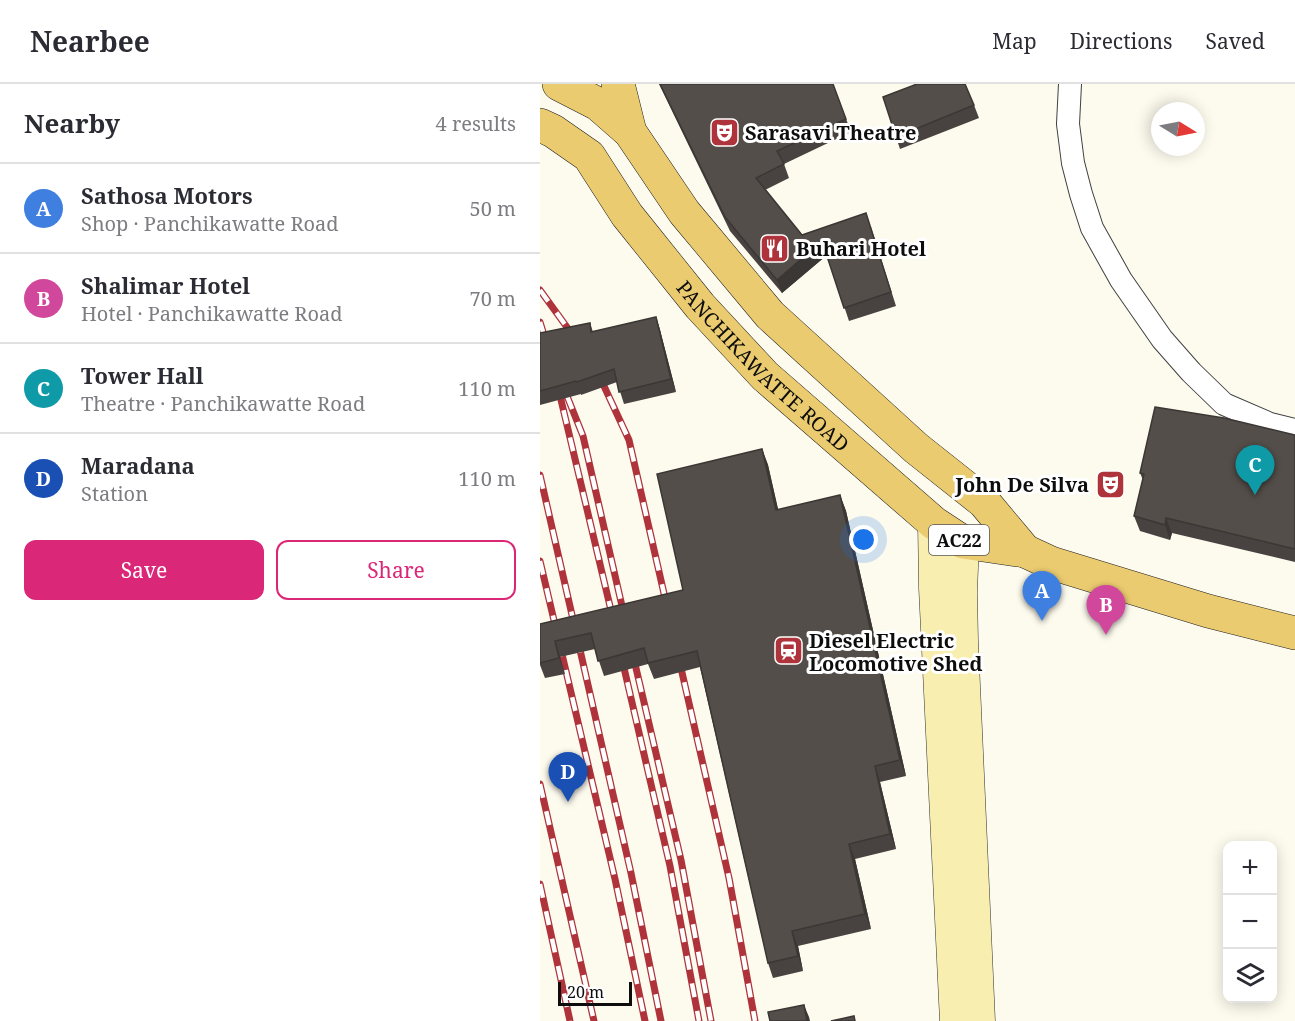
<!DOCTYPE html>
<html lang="en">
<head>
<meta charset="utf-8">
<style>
	body { margin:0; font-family:"Noto Serif",serif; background:#f7f7f7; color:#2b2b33 }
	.controls { position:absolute; right:18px; bottom:18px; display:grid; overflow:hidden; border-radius:12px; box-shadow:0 3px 15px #0003 }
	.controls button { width:54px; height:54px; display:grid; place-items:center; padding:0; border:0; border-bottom:2px solid #e1e1e2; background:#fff; color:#2b2b33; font:30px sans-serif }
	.compass { position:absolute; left:611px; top:18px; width:54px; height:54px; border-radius:50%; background:#fff; box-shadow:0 3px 15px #0003; rotate:100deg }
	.scale { position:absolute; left:18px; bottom:15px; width:74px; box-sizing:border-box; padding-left:6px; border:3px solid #0d0d0d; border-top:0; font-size:16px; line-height:21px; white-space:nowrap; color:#0d0d0d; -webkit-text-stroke:4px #fff; paint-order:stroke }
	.you { position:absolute; left:324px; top:456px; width:21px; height:21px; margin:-15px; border:4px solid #fff; border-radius:50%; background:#1a73e8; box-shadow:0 0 0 9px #1a73e833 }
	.badge { display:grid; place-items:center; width:39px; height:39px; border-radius:50%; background:#db2777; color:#fff; font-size:20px; font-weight:700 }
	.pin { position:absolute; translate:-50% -50px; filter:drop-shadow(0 2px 3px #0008) }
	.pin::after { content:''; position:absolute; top:32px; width:21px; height:18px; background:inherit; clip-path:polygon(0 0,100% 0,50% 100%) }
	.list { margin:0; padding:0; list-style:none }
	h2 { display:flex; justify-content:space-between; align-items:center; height:78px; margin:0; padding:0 24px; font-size:26px }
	h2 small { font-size:20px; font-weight:400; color:#7c7c81 }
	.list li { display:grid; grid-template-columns:39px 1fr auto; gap:18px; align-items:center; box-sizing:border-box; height:90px; padding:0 24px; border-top:2px solid #e1e1e2 }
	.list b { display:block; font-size:22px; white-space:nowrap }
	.list p { margin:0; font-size:20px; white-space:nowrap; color:#7c7c81 }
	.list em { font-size:20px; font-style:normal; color:#7c7c81 }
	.actions { display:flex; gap:12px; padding:18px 24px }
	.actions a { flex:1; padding:14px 0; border:2px solid #db2777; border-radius:12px; text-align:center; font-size:21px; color:#db2777 }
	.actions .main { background:#db2777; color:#fff }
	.icon { flex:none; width:33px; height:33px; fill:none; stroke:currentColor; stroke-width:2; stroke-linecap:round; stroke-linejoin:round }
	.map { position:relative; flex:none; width:755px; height:937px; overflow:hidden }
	header { display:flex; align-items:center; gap:36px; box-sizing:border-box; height:84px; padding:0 30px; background:#fff; border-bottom:2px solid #e1e1e2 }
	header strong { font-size:28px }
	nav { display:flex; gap:33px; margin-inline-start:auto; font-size:21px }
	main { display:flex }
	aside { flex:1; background:#fff }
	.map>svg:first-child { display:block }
</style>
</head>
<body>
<header>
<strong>Nearbee</strong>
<nav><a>Map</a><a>Directions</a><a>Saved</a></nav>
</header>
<main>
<aside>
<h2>Nearby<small>4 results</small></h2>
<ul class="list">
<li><span class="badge" style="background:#3f7fe0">A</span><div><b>Sathosa Motors</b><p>Shop · Panchikawatte Road</p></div><em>50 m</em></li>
<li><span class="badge" style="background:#d1479c">B</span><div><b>Shalimar Hotel</b><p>Hotel · Panchikawatte Road</p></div><em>70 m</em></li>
<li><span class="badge" style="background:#0f9aa8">C</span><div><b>Tower Hall</b><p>Theatre · Panchikawatte Road</p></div><em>110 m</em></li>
<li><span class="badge" style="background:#1a4fb4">D</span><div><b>Maradana</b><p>Station</p></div><em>110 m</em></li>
</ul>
<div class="actions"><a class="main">Save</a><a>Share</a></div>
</aside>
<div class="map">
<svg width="755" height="937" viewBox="0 0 755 937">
	<rect width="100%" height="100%" fill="#fdfaee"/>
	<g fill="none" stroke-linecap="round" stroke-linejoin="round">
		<defs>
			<path id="minor" d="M530 0 528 40 533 79 541 110 552 144 581 196 622 255 651 288 684 320 730 340 755 346"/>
			<path id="secondary" d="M394 439 395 504 416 937
				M423 458 421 508 422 557 439 937"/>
			<g id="primary">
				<path d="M19 0 58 20 90 48"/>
				<path d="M78 0 90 48 144 128 230 231 376 364 444 418 485 467"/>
				<path id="s1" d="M0 41 13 47 49 72 87 131 160 222 225 292 394 439 423 458 485 467 511 479 668 527 755 549"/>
			</g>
		</defs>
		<!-- minor casing -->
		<use href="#minor" stroke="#404040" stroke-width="24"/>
		<!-- secondary casing -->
		<use href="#secondary" stroke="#2f2f2f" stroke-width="33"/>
		<!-- primary casing -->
		<use href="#primary" stroke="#1e1e1e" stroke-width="34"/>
		<!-- minor -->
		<use href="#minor" stroke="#fff" stroke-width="22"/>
		<!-- secondary -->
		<use href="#secondary" stroke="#f7eeaf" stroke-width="32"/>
		<!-- primary -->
		<use href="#primary" stroke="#ebcb70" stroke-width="33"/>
		<defs>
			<path id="rail" d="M0 206 37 257
				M0 238 8 264
				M57 287 89 356 128 527
				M17 299 74 539
				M27 312 43 352 85 535
				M0 391 91 789 121 937
				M0 477 75 795 105 937
				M92 567 141 776 171 937
				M81 571 130 782 159 937
				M138 571 189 794 215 937
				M0 700 54 937
				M0 800 30 937"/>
		</defs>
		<!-- rail casing -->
		<use href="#rail" stroke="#af333b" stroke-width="7"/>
		<!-- rail -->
		<use href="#rail" stroke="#fff" stroke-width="4.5" stroke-dasharray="14" stroke-linecap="butt"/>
	</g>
	<!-- wall -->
	<path fill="#484340" d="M119 0H293L311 48 244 80 249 94 225 106 262 151 331 143 356 222 309 237 287 171 242 209 190 147Z
		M434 21 439 34 360 65 356 53Z
		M116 233 120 246 136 308 84 320 77 298 41 311V310L0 321V249L50 239 53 248Z
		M755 351V478L632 449 630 456 600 447 594 432 603 396 600 389Z
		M222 365 228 381 238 426 300 411 306 427 366 692 340 698 356 765 315 775 331 845 258 862 263 887 233 894 228 879 160 583 114 595 108 580 64 592 55 565 20 573 25 590 5 594 0 581V540L143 506Z"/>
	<!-- shaded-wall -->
	<path fill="#3b3734" d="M282 157 287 171 242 209 237 196Z
		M116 233 120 246 136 308 131 295Z
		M222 365 228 381 242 442 236 426Z
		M300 411 306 427 366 692 360 676Z
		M626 434 632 449 630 456 625 441Z
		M15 557 20 573 25 590 19 574Z
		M335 682 340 698 356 765 350 750Z
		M309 760 315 775 331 845 325 830Z
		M252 847 258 862 263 887 258 872Z
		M264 921 269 933 270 937H267Z"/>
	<!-- building -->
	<path fill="#544e4a" stroke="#3b3734" stroke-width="1.5" d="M120 0H293L306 35 237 67 244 80 216 94 262 151 326 129 351 208 304 224 282 157 237 196 185 133Z
		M377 0H425L434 21 356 53 343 13Z
		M116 233 131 295 79 308 74 285 37 298 36 297 0 307V249L50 239 51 248Z
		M615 323 684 334 755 351V465L626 434 625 441 594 432 604 390 600 389Z
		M222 365 236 426 300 411 360 676 335 682 350 750 309 760 325 830 252 847 258 872 228 879 157 567 108 579 104 564 58 577 51 549 15 557 19 574 0 579V540L143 506 117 390Z
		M264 921 267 937H230L228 928Z
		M314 932 315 937H291Z"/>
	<!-- icons -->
	<defs>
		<symbol id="theatre-square" viewBox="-11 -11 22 22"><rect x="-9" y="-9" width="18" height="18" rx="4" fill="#af333b" stroke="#fff"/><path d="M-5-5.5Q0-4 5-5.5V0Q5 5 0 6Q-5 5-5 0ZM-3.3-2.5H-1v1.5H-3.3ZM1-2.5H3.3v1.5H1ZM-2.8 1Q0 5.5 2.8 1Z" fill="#fff"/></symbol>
		<symbol id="restaurant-square" viewBox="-11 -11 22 22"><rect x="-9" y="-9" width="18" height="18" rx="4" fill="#af333b" stroke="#fff"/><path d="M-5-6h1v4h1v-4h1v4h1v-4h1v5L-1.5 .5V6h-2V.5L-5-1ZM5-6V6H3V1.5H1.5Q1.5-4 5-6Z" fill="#fff"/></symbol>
		<symbol id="station-square" viewBox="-11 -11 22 22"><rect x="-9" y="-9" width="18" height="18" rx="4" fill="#af333b" stroke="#fff"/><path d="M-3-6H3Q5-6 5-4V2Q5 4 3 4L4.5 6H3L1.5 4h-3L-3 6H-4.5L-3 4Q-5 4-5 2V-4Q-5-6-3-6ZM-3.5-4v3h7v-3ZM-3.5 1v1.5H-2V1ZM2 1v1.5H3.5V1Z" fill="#fff"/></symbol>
	</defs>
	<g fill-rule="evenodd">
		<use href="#theatre-square" x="168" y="32" width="33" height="33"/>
		<use href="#restaurant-square" x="218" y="148" width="33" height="33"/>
		<use href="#theatre-square" x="554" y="384" width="33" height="33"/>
		<use href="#station-square" x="232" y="550" width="33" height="33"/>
	</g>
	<g text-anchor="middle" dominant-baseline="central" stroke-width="6" stroke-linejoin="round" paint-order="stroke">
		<!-- shield labels -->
		<rect fill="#fff" stroke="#565656" stroke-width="1.5" x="389" y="441" width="60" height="30" rx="4.5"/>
		<g font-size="18" font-weight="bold" fill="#0d0d0d">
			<text x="419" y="456">AC22</text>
		</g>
		<!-- poi labels -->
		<g font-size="20" font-weight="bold" fill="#0d0d0d" stroke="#fff" text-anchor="start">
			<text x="205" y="48">Sarasavi Theatre</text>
			<text x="256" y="164">Buhari Hotel</text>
			<text x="549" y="400" text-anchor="end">John De Silva</text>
			<text x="269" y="556">Diesel Electric<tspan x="269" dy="23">Locomotive Shed</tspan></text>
		</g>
		<!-- street labels -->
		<g font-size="20" fill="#0d0d0d" stroke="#fff">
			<text stroke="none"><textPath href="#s1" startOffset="332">PANCHIKAWATTE ROAD</textPath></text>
		</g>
	</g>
</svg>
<div class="controls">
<button>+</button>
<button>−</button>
<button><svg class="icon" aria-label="layers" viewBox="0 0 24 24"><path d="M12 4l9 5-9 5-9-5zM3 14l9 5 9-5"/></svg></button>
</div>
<svg class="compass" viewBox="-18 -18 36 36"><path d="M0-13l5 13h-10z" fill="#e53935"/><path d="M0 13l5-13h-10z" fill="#7c7c81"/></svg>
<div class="scale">20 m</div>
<div class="you"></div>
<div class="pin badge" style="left:502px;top:537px;background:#3f7fe0">A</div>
<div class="pin badge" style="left:566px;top:551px;background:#d1479c">B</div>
<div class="pin badge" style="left:715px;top:411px;background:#0f9aa8">C</div>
<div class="pin badge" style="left:28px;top:718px;background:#1a4fb4">D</div>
</div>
</main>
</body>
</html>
